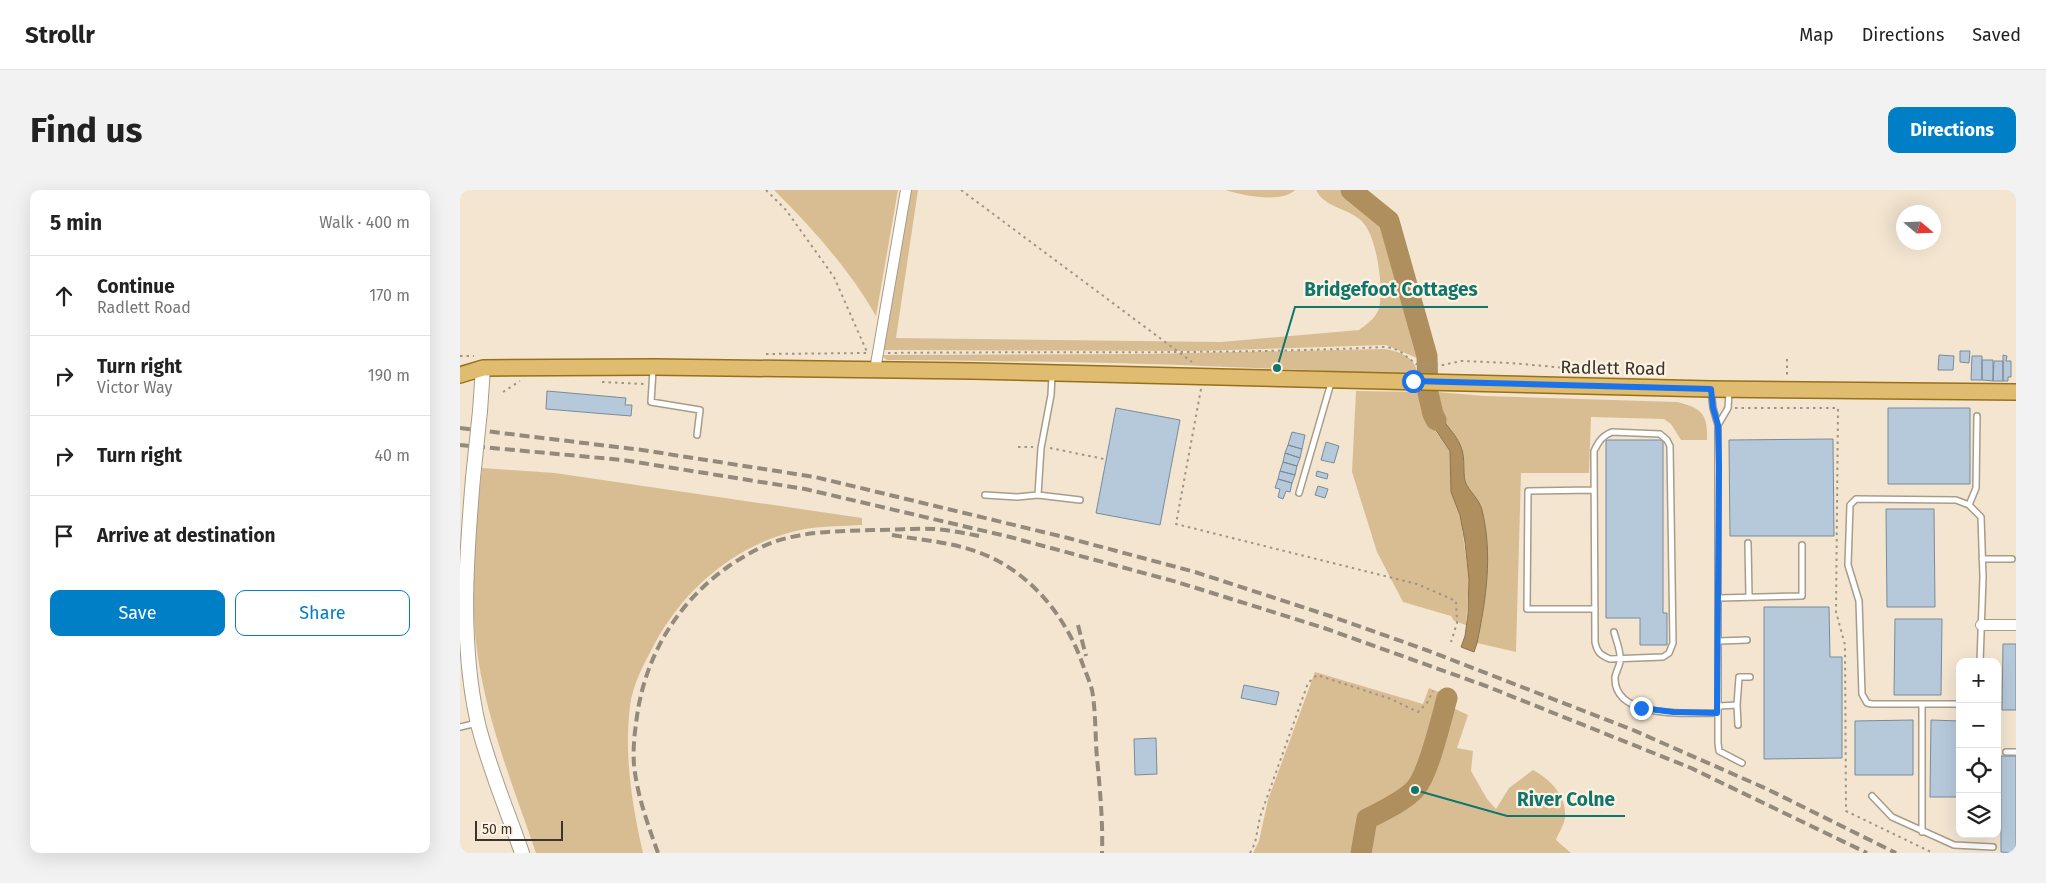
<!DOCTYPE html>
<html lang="en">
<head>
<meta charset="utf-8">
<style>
	body { margin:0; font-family:"Fira Sans",sans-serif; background:#f2f2f2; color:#222 }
	.controls { position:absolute; right:15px; bottom:15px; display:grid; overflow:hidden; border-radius:10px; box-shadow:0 5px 20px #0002 }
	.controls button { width:45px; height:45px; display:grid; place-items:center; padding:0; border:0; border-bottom:1px solid #e0e0e0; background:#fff; color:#222; font:25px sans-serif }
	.compass { position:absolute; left:1436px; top:15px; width:45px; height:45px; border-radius:50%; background:#fff; box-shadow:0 5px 20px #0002; rotate:109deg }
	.scale { position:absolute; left:15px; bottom:12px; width:88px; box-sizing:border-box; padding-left:5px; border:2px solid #39342c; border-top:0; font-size:14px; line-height:18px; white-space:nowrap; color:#39342c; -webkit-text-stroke:4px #fef3e2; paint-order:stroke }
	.stop { position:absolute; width:15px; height:15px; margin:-11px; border:4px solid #1a73e8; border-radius:50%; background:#fff }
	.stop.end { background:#1a73e8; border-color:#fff; box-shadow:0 1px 5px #0008 }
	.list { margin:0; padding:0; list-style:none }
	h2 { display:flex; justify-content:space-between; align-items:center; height:65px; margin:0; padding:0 20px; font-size:21px }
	h2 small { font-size:16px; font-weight:400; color:#767676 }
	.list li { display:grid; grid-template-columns:32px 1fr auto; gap:15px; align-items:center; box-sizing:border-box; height:80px; padding:0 20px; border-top:1px solid #e0e0e0 }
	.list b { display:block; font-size:19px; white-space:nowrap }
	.list p { margin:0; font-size:16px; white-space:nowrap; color:#767676 }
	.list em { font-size:16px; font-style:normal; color:#767676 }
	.actions { display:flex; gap:10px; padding:15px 20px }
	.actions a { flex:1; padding:11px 0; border:1px solid #007ec6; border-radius:10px; text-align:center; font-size:18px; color:#007ec6 }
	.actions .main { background:#007ec6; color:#fff }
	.icon { flex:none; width:28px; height:28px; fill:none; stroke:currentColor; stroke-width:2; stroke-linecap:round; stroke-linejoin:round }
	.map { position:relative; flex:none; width:1556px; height:663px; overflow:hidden; border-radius:10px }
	header { display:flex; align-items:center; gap:30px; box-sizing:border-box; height:70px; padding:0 25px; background:#fff; border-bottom:1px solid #e0e0e0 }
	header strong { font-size:24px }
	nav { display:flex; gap:28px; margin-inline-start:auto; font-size:18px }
	.intro { display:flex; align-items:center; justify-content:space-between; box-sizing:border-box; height:120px; padding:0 30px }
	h1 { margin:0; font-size:35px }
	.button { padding:12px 22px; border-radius:10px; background:#007ec6; color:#fff; font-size:18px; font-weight:700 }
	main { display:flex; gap:30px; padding:0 30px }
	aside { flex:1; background:#fff; border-radius:10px; box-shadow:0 5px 20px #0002 }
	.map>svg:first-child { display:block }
</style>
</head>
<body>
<header>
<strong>Strollr</strong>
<nav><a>Map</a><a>Directions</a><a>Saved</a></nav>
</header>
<div class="intro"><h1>Find us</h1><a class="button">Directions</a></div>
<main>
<aside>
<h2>5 min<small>Walk · 400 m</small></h2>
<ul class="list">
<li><svg class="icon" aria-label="ahead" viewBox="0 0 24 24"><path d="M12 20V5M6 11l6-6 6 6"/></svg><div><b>Continue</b><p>Radlett Road</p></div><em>170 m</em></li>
<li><svg class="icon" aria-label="right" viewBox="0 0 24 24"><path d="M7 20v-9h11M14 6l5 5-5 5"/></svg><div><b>Turn right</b><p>Victor Way</p></div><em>190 m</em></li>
<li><svg class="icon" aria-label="right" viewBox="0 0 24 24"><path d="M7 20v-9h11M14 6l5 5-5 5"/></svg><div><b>Turn right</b></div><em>40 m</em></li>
<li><svg class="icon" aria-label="arrive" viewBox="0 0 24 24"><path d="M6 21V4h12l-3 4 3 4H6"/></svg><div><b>Arrive at destination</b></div></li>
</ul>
<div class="actions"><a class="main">Save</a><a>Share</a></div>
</aside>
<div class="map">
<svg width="1556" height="663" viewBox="0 0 1556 663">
	<rect width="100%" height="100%" fill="#f3e5d0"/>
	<!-- green -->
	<path fill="#d9bd92" d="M314 0H438L416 126C390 80 352 38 314 0Z
		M450 0H458L436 148 761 152 899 140C907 134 916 128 919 118 924 99 917 51 905 35 895 21 874 19 863 9 860 7 858 3 856 0H887L888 3 928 34 963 168H957L926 155 738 161 423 160Z
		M765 0H835C820 14 783 5 765 0Z
		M925 159C939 161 957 168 957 184 893 183 831 179 767 177 654 172 540 171 427 170L420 165 686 164Z
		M896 201 964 202 965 216 974 239 990 261 991 302 1000 325 1009 389 1006 435 994 431 991 426 943 412 917 362 892 282Z
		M977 202 1025 206 1217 212C1242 218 1248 224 1247 250H1221L1211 234 1204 229 1131 227 1129 283H1061L1056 462 1017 453C1026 410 1033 364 1022 320 1019 308 1009 302 1005 291 1003 281 1005 270 1002 260 995 237 975 233 977 202Z
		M22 278 95 283 402 328V335C383 336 363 336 345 339 280 351 226 396 195 453 185 472 173 493 170 516 164 565 172 615 183 663H76C50 587 18 510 14 429 11 378 17 328 22 278Z
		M855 482 963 514 969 498 996 509 993 518 1008 525 997 558 1013 561 1011 581 1027 609 1036 619 1049 598 1073 580C1090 589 1107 606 1105 628 1104 635 1098 644 1096 650L1111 663H793L799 651 808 610Z"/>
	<!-- water -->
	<path fill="#ae8f5d" stroke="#8b744e" d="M964 202H977C975 233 995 237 1002 260 1005 270 1003 281 1005 291 1009 302 1019 308 1022 320 1033 364 1026 410 1017 453L1014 462 1001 457 1005 446 1008 424 1009 389 1005 352 1000 325 991 302 990 261 969 230Z"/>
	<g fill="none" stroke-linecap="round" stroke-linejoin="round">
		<!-- river -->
		<path stroke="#ae8f5d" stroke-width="21" d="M891 0 929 31 967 166 968 203 973 224 976 230
			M901 663 907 629C921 622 946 610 956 598 969 582 981 530 987 508"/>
	</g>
	<!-- building -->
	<path fill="#b6c9da" stroke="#798b9b" d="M1500 161H1510L1509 173 1500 172Z
		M1479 165 1494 166 1493 180H1478Z
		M1543 165 1547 166 1546 171H1551V187H1548V191H1543Z
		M1512 166H1522V190H1511Z
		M1522 170H1533V191L1522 190Z
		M1534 171H1543V191H1533Z
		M87 201 166 208 165 215H172L171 226 86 219Z
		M656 218 720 230 700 335 636 323Z
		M1428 218H1510V294H1428Z
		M832 242 845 245 842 259 828 255Z
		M1373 249 1374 346H1270L1269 250Z
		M1146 250H1203V423H1207V455H1180V428H1146Z
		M866 252 879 256 874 273 861 270Z
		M828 255 842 259 840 268 825 263Z
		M825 263 840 268 837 276 823 272Z
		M823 272 837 276 835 285 820 281Z
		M820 281 835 285 832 293 818 289Z
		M857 281 868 284 867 289 856 286Z
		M818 289 832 293 830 302 826 301 823 309 818 307 820 299 815 298Z
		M858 296 868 299 865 308 855 305Z
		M1426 319H1474L1475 417H1427Z
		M1304 417H1369L1370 467H1382V568L1304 569Z
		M1435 429H1482L1481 505H1434Z
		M1543 454H1556V520H1542Z
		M784 495 819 502 816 515 781 508Z
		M1453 530V585H1395V531Z
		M1471 530 1500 531V607H1470Z
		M696 548 697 584 675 585 674 549Z
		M1541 566H1556V663L1541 662Z"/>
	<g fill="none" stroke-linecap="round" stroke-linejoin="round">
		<defs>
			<path id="service" d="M193 180 191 212 240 220 237 245
				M592 185 591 205 581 258 578 305 620 310
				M1251 200 1253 218 1258 235 1268 218 1269 202
				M1258 235V553L1259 561 1282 573
				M1152 242 1200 244 1207 250 1210 256 1213 453 1209 463 1203 467 1150 469C1140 465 1137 462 1135 452L1134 261C1139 251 1142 246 1152 242Z
				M1134 300 1068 301 1067 419H1135
				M839 303 871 193
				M525 305 557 307 578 305
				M1509 315 1516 298 1517 226
				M1288 353 1289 407
				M1522 369H1552
				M1259 408 1342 406V355
				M1154 442C1156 450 1162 464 1160 472 1159 477 1156 482 1155 487 1153 530 1231 523 1257 523
				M1259 451 1287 450
				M1500 514H1412L1407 513 1402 504 1399 411 1388 375 1390 315 1396 309 1496 310 1509 315 1521 327 1523 387 1520 472
				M1277 515 1279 487H1290
				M1259 516 1277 515 1278 535
				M0 537 17 533
				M1546 562H1556
				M1412 606 1432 627 1494 655 1533 657
				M1462 642V515"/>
			<path id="minor" d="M415 180 446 0
				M1521 435H1556"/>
			<path id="secondary" d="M20 221 23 178
				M13 288C6 370 0 454 18 534 29 578 47 620 62 663"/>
			<path id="primary" d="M0 185 23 178 194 177 512 181 1251 199 1556 202"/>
		</defs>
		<!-- service casing -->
		<use href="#service" stroke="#a89c88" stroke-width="8"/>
		<!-- minor casing -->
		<use href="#minor" stroke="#a89c88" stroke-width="12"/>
		<!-- secondary casing -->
		<use href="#secondary" stroke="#a89c88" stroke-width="16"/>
		<!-- primary casing -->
		<use href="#primary" stroke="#977019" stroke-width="18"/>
		<!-- path -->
		<path stroke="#9f9586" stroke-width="2" stroke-dasharray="2.5 4" stroke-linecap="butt" d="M306 0 326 20 374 87 407 162
			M501 0 732 172
			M428 163C594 161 759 165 924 157L933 158 941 162 956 174 983 175 1001 171 1051 173 1150 182
			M306 164 406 163
			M0 166H14
			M1327 169V187
			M142 192 185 194
			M741 199 716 334 957 394 996 411 997 433 991 452
			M43 202 60 191
			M1275 218H1378L1376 422 1385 455 1386 621 1473 663
			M558 257H573
			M590 258 644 269
			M790 663 795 653 800 627 848 493 857 485 931 509 958 522 967 513 973 501"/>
		<!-- service -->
		<use href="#service" stroke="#fff" stroke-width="5"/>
		<!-- minor -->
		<use href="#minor" stroke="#fff" stroke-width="10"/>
		<!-- secondary -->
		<use href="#secondary" stroke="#fff" stroke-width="14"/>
		<!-- primary -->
		<use href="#primary" stroke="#dfbc6f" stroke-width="15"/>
		<!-- rail -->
		<path stroke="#948a7c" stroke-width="4" stroke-dasharray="10 5" stroke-linecap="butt" d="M0 238 182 260 355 287 608 348 735 382 870 426 969 461 1173 540 1307 599 1436 663
			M0 255 163 270 345 299 550 347 717 392 864 438 1026 496 1231 578 1407 663
			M432 345C461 350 490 352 518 362 570 381 607 427 624 478 627 485 630 493 632 500 636 522 635 546 637 568 640 600 643 631 642 663
			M618 435 626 466
			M198 663C188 635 177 605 174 575 173 562 174 547 176 534 183 469 216 413 269 376 287 364 306 353 327 348 355 341 384 341 413 340 433 340 454 338 474 339 489 340 504 343 519 346"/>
		<defs>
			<path id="secondary-bridge" d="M13 288 20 221"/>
		</defs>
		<!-- secondary-bridge casing -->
		<use href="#secondary-bridge" stroke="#a89c88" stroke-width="16" stroke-linecap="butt"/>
		<!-- secondary-bridge -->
		<use href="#secondary-bridge" stroke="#fff" stroke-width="14"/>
	</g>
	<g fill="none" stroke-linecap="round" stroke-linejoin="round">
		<!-- route -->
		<path stroke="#1a73e8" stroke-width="6" d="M953 191 1251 199 1253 218 1258 235 1259 276 1257 523 1213 522 1181 518"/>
	</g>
	<g text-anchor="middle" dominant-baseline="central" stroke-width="4.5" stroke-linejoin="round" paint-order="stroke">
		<!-- street labels -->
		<g font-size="18" fill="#39342c" stroke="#fef3e2">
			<text transform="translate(1153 178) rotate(1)">Radlett Road</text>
		</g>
	</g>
	<!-- callouts -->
	<path fill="none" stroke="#0f766e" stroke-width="2" d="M817 178L835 117H1028M955 600L1047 626H1165"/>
	<g fill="#0f766e" stroke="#fef3e2" stroke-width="2">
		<circle cx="817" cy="178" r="5"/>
		<circle cx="955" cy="600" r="5"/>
	</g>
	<g font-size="19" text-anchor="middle" font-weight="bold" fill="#0f766e" stroke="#fef3e2" stroke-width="4.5" stroke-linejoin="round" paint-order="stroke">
		<text x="931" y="106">Bridgefoot Cottages</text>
		<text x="1106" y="616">River Colne</text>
	</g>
</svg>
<div class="controls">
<button>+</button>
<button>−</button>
<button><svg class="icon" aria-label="locate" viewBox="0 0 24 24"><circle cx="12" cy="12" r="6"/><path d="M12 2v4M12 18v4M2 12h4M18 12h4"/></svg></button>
<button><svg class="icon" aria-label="layers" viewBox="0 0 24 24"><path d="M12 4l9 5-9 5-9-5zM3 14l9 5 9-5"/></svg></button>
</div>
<svg class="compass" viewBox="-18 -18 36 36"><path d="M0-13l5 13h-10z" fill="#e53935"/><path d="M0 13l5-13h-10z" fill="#767676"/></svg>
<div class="scale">50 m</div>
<div class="stop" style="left:953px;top:191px"></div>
<div class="stop end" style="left:1181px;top:518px"></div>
</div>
</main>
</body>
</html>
